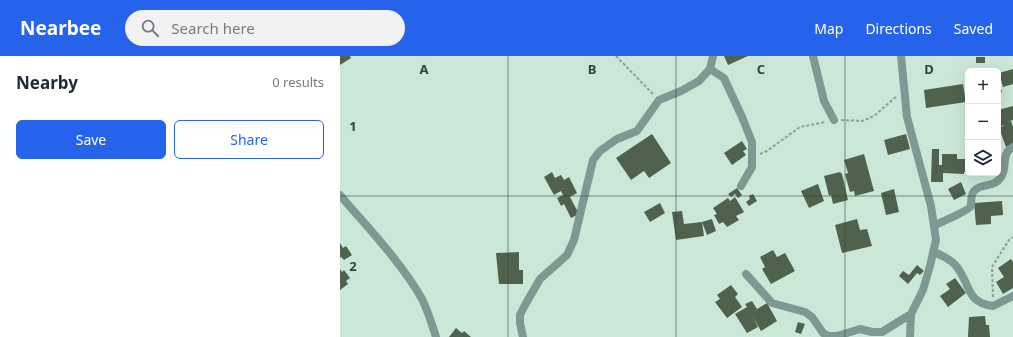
<!DOCTYPE html>
<html lang="en">
<head>
<meta charset="utf-8">
<style>
	body { margin:0; font-family:"Noto Sans",sans-serif; background:#f2f2f3; color:#1f2937 }
	.controls { position:absolute; right:12px; top:12px; display:grid; overflow:hidden; border-radius:6px; box-shadow:0 4px 16px #0002 }
	.controls button { width:36px; height:36px; display:grid; place-items:center; padding:0; border:0; border-bottom:1px solid #e0e1e3; background:#fff; color:#1f2937; font:20px sans-serif }
	.list { margin:0; padding:0; list-style:none }
	h2 { display:flex; justify-content:space-between; align-items:center; height:52px; margin:0; padding:0 16px; font-size:17px }
	h2 small { font-size:13px; font-weight:400; color:#747a83 }
	.actions { display:flex; gap:8px; padding:12px 16px }
	.actions a { flex:1; padding:9px 0; border:1px solid #2563eb; border-radius:6px; text-align:center; font-size:14px; color:#2563eb }
	.actions .main { background:#2563eb; color:#fff }
	.icon { flex:none; width:22px; height:22px; fill:none; stroke:currentColor; stroke-width:2; stroke-linecap:round; stroke-linejoin:round }
	.map { position:relative; flex:none; width:673px; height:281px; overflow:hidden }
	header { display:flex; align-items:center; gap:24px; box-sizing:border-box; height:56px; padding:0 20px; background:#2563eb; color:#fff }
	header strong { font-size:19px }
	nav { display:flex; gap:22px; margin-inline-start:auto; font-size:14px }
	.search { width:280px; height:36px; background:#f2f2f3; display:flex; align-items:center; gap:10px; box-sizing:border-box; padding:0 14px; border-radius:22px; color:#747a83; font-size:15px }
	main { display:flex }
	aside { flex:1; background:#fff }
	.map>svg:first-child { display:block }
</style>
</head>
<body>
<header>
<strong>Nearbee</strong>
<div class="search"><svg class="icon" aria-label="search" viewBox="0 0 24 24"><circle cx="10" cy="10" r="6"/><path d="M15 15l6 6"/></svg>Search here</div>
<nav><a>Map</a><a>Directions</a><a>Saved</a></nav>
</header>
<main>
<aside>
<h2>Nearby<small>0 results</small></h2>
<ul class="list">
</ul>
<div class="actions"><a class="main">Save</a><a>Share</a></div>
</aside>
<div class="map">
<svg width="673" height="281" viewBox="0 0 673 281">
	<rect width="100%" height="100%" fill="#cae7d7"/>
	<!-- building -->
	<path fill="#50624d" d="M0 0H10L11 2 0 9Z
		M384 0H408L388 9Z
		M636 1H645V7H636Z
		M673 13V28L663 31 659 17Z
		M658 21 662 36 658 37Z
		M623 28 626 46 586 52 584 34Z
		M673 50V64L667 66 671 65 673 71V88L666 91 659 72 665 69 658 71V54Z
		M312 78 331 107 309 122 304 115 291 124 276 102Z
		M566 78 570 93 548 99 544 84Z
		M402 85 407 93 403 95 406 99 392 109 384 97Z
		M592 93H599V109H602V98H617V103H626L628 100V116H624V118L603 117V126H591Z
		M524 98 534 135 515 140 514 135 510 136 505 118 508 117 504 104Z
		M212 116 215 122 221 119 224 124 229 121 237 137 230 141 239 158 231 162 224 148 221 150 217 142 223 139 221 135 214 139 204 121Z
		M500 116 502 118 508 144 493 148 491 139 489 140 484 120Z
		M621 126 626 138 614 144 608 133Z
		M478 128 484 145 469 152 461 135Z
		M397 132 402 139 398 142 395 138 391 141 388 138Z
		M554 133 559 156 546 159 541 137Z
		M413 138 417 145 409 150 406 146 410 143 409 140Z
		M395 141 404 156 396 160 399 164 387 171 383 166 379 168 374 159 377 158 373 152 388 142 390 145Z
		M662 145 663 159 651 160V168L636 169 634 147Z
		M320 147 325 157 310 166 304 156Z
		M342 155 344 168 362 166 364 180 336 184 332 156Z
		M372 163 376 175 367 179 362 166Z
		M517 163 520 174 527 173 532 190 502 197 495 169Z
		M0 187 3 192 6 190 12 199 4 204 1 201 0 202Z
		M433 194 437 201 445 197 455 215 431 228 422 213 425 211 420 201Z
		M179 196V214H183V228H159L156 197Z
		M671 203 673 206V232L663 238 656 226 664 221 658 212Z
		M577 209 584 215 580 219 577 217 568 228 559 220 563 215 569 219Z
		M0 213 2 216 4 214 10 222 6 225 8 228 0 234Z
		M615 222 626 237 608 251 600 240 610 233 606 228Z
		M391 229 398 238 395 241 402 251 387 262 375 246 380 243 377 239Z
		M412 245 417 253 427 247 437 265 421 275 413 261 418 271 407 277 395 258 407 251 405 248Z
		M645 260 646 269H649L650 281H628L629 261Z
		M458 266 465 268 461 278 455 276Z
		M116 272 122 277 124 275 131 281H109Z"/>
	<g fill="none" stroke-linecap="round" stroke-linejoin="round">
		<!-- path -->
		<path stroke="#8ca195" stroke-width="2" stroke-dasharray="3 2" stroke-linecap="butt" d="M276 0 313 38
			M501 64 522 65 534 60 556 41
			M420 98 427 95 460 71 485 66
			M653 241 652 211 669 184 673 181"/>
		<!-- minor -->
		<path stroke="#7e9992" stroke-width="8" d="M473 0 484 45 494 64
			M561 0 567 61 591 150 596 184 590 210 583 234 571 258 570 281
			M370 13 384 22 402 61 412 86V111L401 130
			M0 139C27 171 62 207 82 243 88 255 92 268 96 281
			M595 169C601 166 628 155 630 151 633 146 629 139 635 134 643 127 654 132 661 121 668 111 660 98 673 91
			M594 196C603 200 614 205 619 214 631 232 627 246 653 250L673 240
			M406 218 432 247 465 256 472 261 483 277 488 280H497L520 273 532 276H542L571 258
			M183 281 180 267V259L185 249 200 223 227 199 234 184 253 104 260 95 277 83 297 75 319 44 341 35 359 25 370 13 373 0"/>
	</g>
	<!-- grid -->
	<path fill="none" stroke="#35403a" stroke-width="1" stroke-opacity="0.55" d="M168 0V281M336 0V281M505 0V281M0 140H673"/>
	<g font-size="13" text-anchor="middle" font-weight="bold" fill="#35403a" stroke="#cae7d7" stroke-width="4" stroke-linejoin="round" paint-order="stroke">
		<text x="84" y="18">A</text>
		<text x="252" y="18">B</text>
		<text x="421" y="18">C</text>
		<text x="589" y="18">D</text>
		<text x="13" y="75">1</text>
		<text x="13" y="215">2</text>
	</g>
</svg>
<div class="controls">
<button>+</button>
<button>−</button>
<button><svg class="icon" aria-label="layers" viewBox="0 0 24 24"><path d="M12 4l9 5-9 5-9-5zM3 14l9 5 9-5"/></svg></button>
</div>
</div>
</main>
</body>
</html>
